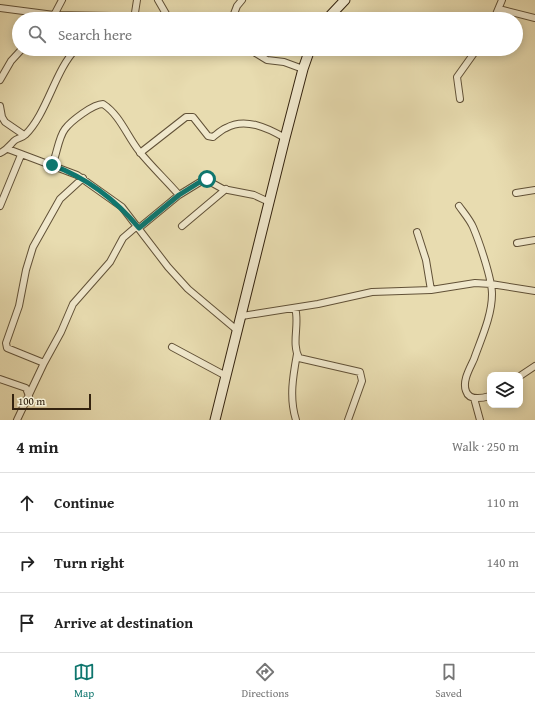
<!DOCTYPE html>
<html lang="en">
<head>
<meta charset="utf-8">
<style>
	body { margin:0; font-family:"Gentium Book Plus",serif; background:#f6f6f6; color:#222 }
	.controls { position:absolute; right:12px; bottom:12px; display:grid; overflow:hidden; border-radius:8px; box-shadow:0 2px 10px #0003 }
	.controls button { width:36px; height:36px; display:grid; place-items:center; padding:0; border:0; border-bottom:1px solid #e0e0e0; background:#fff; color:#222; font:20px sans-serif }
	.scale { position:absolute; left:12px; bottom:10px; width:79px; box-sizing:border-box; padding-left:4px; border:2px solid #34230f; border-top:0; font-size:11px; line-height:14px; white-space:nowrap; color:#34230f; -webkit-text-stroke:3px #f0e8cc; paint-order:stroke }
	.stop { position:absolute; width:12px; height:12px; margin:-9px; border:3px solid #0f766e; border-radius:50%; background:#fff }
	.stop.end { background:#0f766e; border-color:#fff; box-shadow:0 1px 4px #0008 }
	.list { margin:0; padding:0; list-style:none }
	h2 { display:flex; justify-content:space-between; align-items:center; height:52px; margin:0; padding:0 16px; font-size:17px }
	h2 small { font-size:13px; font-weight:400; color:#767676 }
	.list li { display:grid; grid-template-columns:26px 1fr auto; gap:12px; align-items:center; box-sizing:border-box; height:60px; padding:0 16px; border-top:1px solid #e0e0e0 }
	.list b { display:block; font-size:15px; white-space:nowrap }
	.list em { font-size:13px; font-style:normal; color:#767676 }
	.icon { flex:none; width:22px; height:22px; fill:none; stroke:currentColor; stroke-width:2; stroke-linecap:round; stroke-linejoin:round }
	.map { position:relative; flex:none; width:535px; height:420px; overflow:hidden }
	.search { position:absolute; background:#fff; box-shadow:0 2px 10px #0003; left:12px; right:12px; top:12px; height:44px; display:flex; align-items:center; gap:10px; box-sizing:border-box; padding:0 14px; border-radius:22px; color:#767676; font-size:15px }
	.sheet { height:232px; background:#fff }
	nav { display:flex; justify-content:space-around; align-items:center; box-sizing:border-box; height:56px; border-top:1px solid #e0e0e0; background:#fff; font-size:11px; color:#767676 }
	nav a { display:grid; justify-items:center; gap:2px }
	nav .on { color:#0f766e }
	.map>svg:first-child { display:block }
</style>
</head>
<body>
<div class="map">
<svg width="535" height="420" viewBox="0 0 535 420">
	<rect width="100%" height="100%" fill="#e8dcb0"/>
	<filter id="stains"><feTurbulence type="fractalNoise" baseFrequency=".005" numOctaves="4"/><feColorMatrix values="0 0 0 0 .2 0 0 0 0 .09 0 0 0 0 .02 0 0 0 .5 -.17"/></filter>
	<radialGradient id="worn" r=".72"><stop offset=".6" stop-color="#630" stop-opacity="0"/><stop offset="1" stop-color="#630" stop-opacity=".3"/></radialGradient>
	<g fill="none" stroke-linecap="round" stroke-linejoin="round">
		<defs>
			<path id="street" d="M158 0 169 19
				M0 8 54 15 112 16 133 19
				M499 9 535 18
				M52 19 62 0
				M134 19 137 0
				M232 19 237 6 242 0
				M494 19 502 0
				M249 49 267 60 284 62 303 69
				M0 80 11 61 22 49
				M460 99 457 77 477 49
				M0 106 2 117 5 122 24 135
				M8 149 77 175 122 207 168 267 188 289 238 331
				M0 153C7 150 9 146 14 141 17 138 22 138 25 135 47 114 55 70 76 49
				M140 153 186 117H193L208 136 213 137C217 134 221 130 226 128 245 117 268 128 285 138
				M52 165C57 155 58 138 65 129 71 121 93 104 103 104 120 115 127 136 139 151 151 166 166 180 179 195
				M516 193 535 190
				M0 206 21 155
				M459 206C464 213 470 220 473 227 479 241 492 279 492 294 492 316 481 339 474 359 470 368 462 381 466 391 469 401 483 398 490 396
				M182 226 226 189
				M139 228 179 195 205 179 223 189 254 195 269 202
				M417 232 426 260 431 290
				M517 243 535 240
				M295 308C300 323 291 343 299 358L360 372 362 381 348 420
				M242 316 318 304 372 292 431 290 475 283 491 284 535 291
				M172 347 226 376
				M44 363 61 332 73 304 110 262 123 238 137 226
				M520 376 535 366
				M0 379 26 388 29 396
				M474 398 480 420
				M17 420 44 363 7 348 6 343 19 306 26 270 33 247 60 199 83 178
				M296 420C289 398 293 376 297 354"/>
			<path id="secondary" d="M327 19 345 0
				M215 420 285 138 303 69 310 49"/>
		</defs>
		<!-- street casing -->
		<use href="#street" stroke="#615137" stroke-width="8"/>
		<!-- secondary casing -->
		<use href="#secondary" stroke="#34230f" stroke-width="11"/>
		<!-- street -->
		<use href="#street" stroke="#f0e8cc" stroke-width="6"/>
		<!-- secondary -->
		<use href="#secondary" stroke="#f0e8cc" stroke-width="9"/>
	</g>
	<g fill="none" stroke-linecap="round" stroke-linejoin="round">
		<!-- route -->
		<path stroke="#0f766e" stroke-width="5" d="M52 165C87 178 115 199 139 228L179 195 203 180 207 179"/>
	</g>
	<rect width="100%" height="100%" filter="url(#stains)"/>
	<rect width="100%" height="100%" fill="url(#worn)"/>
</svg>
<div class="controls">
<button><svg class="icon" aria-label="layers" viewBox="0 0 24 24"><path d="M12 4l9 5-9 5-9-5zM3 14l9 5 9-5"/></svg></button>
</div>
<div class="scale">100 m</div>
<div class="stop" style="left:207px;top:179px"></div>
<div class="stop end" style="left:52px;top:165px"></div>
<div class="search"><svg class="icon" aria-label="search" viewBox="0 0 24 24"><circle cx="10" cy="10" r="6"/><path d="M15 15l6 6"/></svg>Search here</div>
</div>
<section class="sheet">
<h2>4 min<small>Walk · 250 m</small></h2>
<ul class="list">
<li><svg class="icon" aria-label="ahead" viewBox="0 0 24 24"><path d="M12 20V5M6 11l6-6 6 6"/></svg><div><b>Continue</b></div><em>110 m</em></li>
<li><svg class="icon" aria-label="right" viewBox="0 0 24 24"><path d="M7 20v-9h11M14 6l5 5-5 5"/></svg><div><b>Turn right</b></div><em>140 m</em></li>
<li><svg class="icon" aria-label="arrive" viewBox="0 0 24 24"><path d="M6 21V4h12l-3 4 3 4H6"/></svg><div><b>Arrive at destination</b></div></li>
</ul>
</section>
<nav>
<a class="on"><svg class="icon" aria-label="map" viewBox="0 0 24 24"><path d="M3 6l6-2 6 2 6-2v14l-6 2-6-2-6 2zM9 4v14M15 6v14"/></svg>Map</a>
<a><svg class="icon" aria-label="directions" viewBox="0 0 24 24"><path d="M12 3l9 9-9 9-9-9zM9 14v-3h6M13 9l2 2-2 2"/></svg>Directions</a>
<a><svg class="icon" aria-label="saved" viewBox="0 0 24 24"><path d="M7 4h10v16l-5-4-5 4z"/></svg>Saved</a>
</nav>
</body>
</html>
